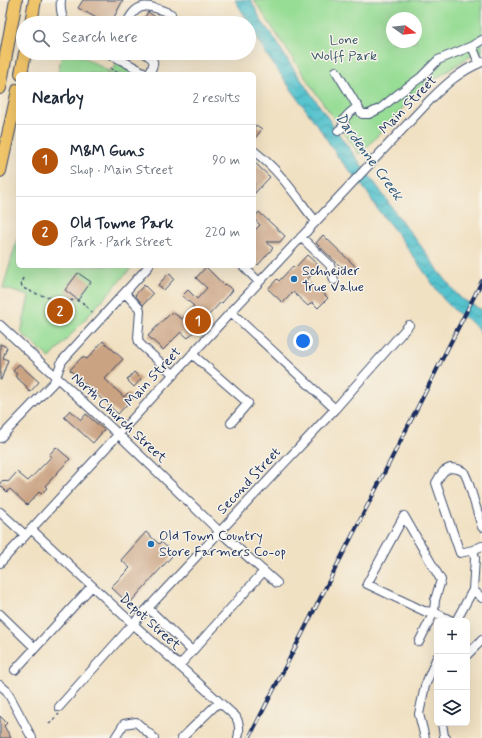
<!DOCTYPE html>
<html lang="en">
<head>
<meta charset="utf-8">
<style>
	body { margin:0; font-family:Mynerve,sans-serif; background:#f2f2f3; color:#1f2937 }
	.controls { position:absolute; right:12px; bottom:12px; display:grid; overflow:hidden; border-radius:6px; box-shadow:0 4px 16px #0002 }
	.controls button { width:36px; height:36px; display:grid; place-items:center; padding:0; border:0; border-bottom:1px solid #e0e1e3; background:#fff; color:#1f2937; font:20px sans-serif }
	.compass { position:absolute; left:386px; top:12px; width:36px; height:36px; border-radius:50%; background:#fff; box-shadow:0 4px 16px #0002; rotate:105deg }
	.you { position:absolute; left:303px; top:341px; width:14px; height:14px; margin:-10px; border:3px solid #fff; border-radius:50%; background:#1a73e8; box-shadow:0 0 0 6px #1a73e833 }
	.badge { display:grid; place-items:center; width:26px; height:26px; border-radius:50%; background:#b45309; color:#fff; font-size:13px; font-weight:700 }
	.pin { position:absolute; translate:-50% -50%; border:2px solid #fff; box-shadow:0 1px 4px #0006 }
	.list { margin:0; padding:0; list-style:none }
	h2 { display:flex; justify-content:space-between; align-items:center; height:52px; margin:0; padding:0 16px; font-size:17px }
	h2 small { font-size:13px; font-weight:400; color:#747a83 }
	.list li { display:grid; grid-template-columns:26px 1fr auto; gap:12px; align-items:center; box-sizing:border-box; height:72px; padding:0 16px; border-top:1px solid #e0e1e3 }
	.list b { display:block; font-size:15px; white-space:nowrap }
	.list p { margin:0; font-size:13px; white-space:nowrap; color:#747a83 }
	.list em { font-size:13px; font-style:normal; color:#747a83 }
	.icon { flex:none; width:22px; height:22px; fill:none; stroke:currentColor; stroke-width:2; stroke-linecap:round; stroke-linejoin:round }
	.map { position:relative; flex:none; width:482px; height:738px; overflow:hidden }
	.search { position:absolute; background:#fff; box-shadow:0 4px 16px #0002; left:16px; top:16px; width:240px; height:44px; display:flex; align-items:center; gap:10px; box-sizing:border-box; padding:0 14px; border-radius:22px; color:#747a83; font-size:15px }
	.panel { position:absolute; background:#fff; box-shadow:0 4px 16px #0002; left:16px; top:72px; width:240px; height:196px; border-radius:6px }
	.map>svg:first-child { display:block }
</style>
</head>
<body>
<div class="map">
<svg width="482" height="738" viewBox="0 0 482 738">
	<defs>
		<pattern id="water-waves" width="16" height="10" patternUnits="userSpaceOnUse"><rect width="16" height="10" fill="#56c3cd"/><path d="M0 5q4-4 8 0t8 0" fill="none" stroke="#469faa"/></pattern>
	</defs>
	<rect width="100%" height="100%" fill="#f7f3e8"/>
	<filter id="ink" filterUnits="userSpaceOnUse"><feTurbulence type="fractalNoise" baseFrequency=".025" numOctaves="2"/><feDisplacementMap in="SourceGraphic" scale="8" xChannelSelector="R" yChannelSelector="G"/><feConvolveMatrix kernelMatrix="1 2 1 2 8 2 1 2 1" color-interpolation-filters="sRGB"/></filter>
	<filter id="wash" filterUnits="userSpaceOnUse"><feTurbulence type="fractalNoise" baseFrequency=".012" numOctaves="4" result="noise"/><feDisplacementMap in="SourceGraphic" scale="16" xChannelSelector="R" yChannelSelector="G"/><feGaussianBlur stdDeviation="0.9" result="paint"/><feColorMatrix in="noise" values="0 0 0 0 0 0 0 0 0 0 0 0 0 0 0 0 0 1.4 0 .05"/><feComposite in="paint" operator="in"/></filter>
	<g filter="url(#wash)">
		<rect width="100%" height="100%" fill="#f1e1c3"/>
		<!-- park -->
		<path fill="#98dd96" stroke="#5a867a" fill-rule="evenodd" d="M254 0H482V52L469 57 420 89 360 155 313 89ZM392 18H416V42H392Z
			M62 53H77L110 72 118 63 139 74H58Z
			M18 237V266H133L50 358 21 333 29 296 3 288Z"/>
		<!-- water -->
		<path fill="url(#water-waves)" stroke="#387996" d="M235 0H251L262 22 275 39 286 58 302 81 319 105 338 133 377 186 402 222 421 246 438 270 455 292 462 299 482 310V336L478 329 470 321 455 311 444 300 399 236 378 210 367 192 338 157 324 135 264 51 254 31Z"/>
		<g id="blocks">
			<!-- building -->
			<path fill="#caa383" d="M83 0H123L111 23H106L78 8Z
				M148 12 164 23H141Z
				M256 125 262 129 254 140V128Z
				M254 162 270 177 254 194Z
				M259 212 285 236 280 242H266L273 248 258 265 254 261V231L260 225 254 219V218Z
				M323 235 356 267 350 273 342 266 341 267 316 243Z
				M307 255 319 266 307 280 319 292 321 291 328 298 318 308 312 302 308 306 293 292 283 303 268 289 277 279 279 281 293 266 295 268Z
				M206 267 224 285 225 284 233 290 222 303 221 302 188 338 181 332 163 350 148 336 165 318V319L172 312 182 319 194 306 182 296 188 290 197 299 207 288 196 278Z
				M78 273 91 282 78 300 65 290Z
				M169 273 174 279 164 290 158 285Z
				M144 285 153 294 143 305 135 295Z
				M103 341 123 359 105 379 124 397 128 393 133 398 118 414 70 370 82 357 87 359Z
				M0 344 7 347 3 358 8 360 1 380H0Z
				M19 364 39 382 30 392 26 388 27 387 15 376 17 374 13 371Z
				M134 372 141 379 134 387 127 380Z
				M70 410 81 420 86 414 104 430 93 443 64 417Z
				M56 447 70 459 45 486 47 488 41 494 39 492 27 505 10 489 7 492 0 485V483L3 480 5 482 6 481 8 482 17 472 28 481 51 457 49 455Z
				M146 532 159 544 161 542 168 548 166 550 172 556 129 604 111 587 130 568 121 560Z
				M0 716 7 723 4 726 11 738H0Z"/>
		</g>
	</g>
	<g filter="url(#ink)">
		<use href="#blocks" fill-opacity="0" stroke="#3b4a6d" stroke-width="1"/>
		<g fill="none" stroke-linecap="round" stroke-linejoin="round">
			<defs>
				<path id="minor" d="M61 0C60 8 61 15 65 23
					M127 23C137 0 151 5 171 14
					M108 53 147 74
					M144 53C156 60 155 63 149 74
					M479 63 472 46 482 40
					M336 71 362 114H369L381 108 398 94 420 78 438 60 472 46
					M338 131 345 125 343 122C345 115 353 111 358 106
					M254 151C270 163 283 178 295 194 302 203 308 213 316 221
					M301 237 330 265 334 280
					M243 266 259 282
					M125 293 139 308 140 311 138 338 139 342 141 345 173 374
					M231 312 335 409
					M0 325 118 434 220 532 277 583
					M192 354 248 403 231 423
					M0 438 54 382 62 361 149 266
					M0 512 25 535
					M482 527 468 481 464 472 458 469 450 468 444 471 440 476 436 483 460 553 473 550 482 546
					M31 529 133 624 236 717C240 724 240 730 238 738
					M0 563 231 312 430 100C446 84 460 71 482 62
					M473 590 482 598
					M148 608 192 651
					M0 614 35 648
					M456 621 473 590 475 558 473 550
					M419 642 434 612 435 600 441 580 404 516 367 584 424 611 434 612 452 621
					M467 655 482 640
					M179 666 264 571
					M15 670 92 586
					M0 685 7 691 32 738
					M59 707 133 624 335 409 409 325
					M442 723 444 736 446 738
					M115 738 124 724 136 722 154 738
					M182 738 219 702
					M425 738 419 714 425 686 437 657"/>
				<path id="highway" d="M31 23 35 0
					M21 74 25 53
					M0 88 16 0
					M0 171 18 90"/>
			</defs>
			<!-- minor casing -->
			<use href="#minor" stroke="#3b4a6d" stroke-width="10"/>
			<!-- highway casing -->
			<use href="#highway" stroke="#3b4a6d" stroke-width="14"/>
			<!-- path -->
			<path stroke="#3b4a6d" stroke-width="1.5" stroke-dasharray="3 3" stroke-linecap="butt" d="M110 68 119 74
				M23 278 21 283 22 287C35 296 63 300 79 301L82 302 94 315
				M49 724 59 714"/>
			<!-- minor -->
			<use href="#minor" stroke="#fff" stroke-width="8"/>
			<!-- highway -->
			<use href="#highway" stroke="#f0c469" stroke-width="12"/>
			<defs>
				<path id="rail" d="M249 738 482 281"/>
			</defs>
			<!-- rail casing -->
			<use href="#rail" stroke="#1b2f5e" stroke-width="4"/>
			<!-- rail -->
			<use href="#rail" stroke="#f7f3e8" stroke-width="2.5" stroke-dasharray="8" stroke-linecap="butt"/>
		</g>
	</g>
	<!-- markers -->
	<g fill="#1f6fb2" stroke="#f7f3e8" stroke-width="1.5">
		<circle cx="294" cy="279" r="4"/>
		<circle cx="151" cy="544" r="4"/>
	</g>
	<g text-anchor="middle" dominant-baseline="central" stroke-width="3" stroke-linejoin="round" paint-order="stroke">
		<!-- park labels -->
		<g font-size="14" fill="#3a5a6c" stroke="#f7f3e8">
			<text x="344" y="40">Lone<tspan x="344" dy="16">Wolff Park</tspan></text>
		</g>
		<!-- street labels -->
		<g font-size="14" fill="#1b2f5e" stroke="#f7f3e8">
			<text transform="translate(408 105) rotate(-46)">Main Street</text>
			<text transform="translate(153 377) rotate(-47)">Main Street</text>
			<text transform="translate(119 418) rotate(43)">North Church Street</text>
			<text transform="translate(249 481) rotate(-47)">Second Street</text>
			<text transform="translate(150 622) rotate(42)">Depot Street</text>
		</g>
		<!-- poi labels -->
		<g font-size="14" fill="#1b2f5e" stroke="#f7f3e8" text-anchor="start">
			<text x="302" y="271">Schneider<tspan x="302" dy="16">True Value</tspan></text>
			<text x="159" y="536">Old Town Country<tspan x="159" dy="16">Store Farmers Co-op</tspan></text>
		</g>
		<!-- water labels -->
		<g font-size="15" font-style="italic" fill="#2a547a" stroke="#f7f3e8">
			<text transform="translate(369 157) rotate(54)">Dardenne Creek</text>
		</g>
	</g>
</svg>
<div class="controls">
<button>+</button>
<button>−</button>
<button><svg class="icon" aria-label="layers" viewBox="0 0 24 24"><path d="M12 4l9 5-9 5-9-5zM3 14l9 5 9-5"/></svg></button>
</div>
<svg class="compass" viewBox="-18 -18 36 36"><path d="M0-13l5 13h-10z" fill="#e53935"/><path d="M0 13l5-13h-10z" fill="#747a83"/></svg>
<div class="you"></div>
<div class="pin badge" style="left:198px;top:321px">1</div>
<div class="pin badge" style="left:60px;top:311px">2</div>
<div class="search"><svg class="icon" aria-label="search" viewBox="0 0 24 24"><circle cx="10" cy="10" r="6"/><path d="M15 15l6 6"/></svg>Search here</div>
<section class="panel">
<h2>Nearby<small>2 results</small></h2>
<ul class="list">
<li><span class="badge">1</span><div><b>M&amp;M Guns</b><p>Shop · Main Street</p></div><em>90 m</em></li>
<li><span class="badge">2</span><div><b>Old Towne Park</b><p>Park · Park Street</p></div><em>220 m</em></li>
</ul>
</section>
</div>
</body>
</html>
